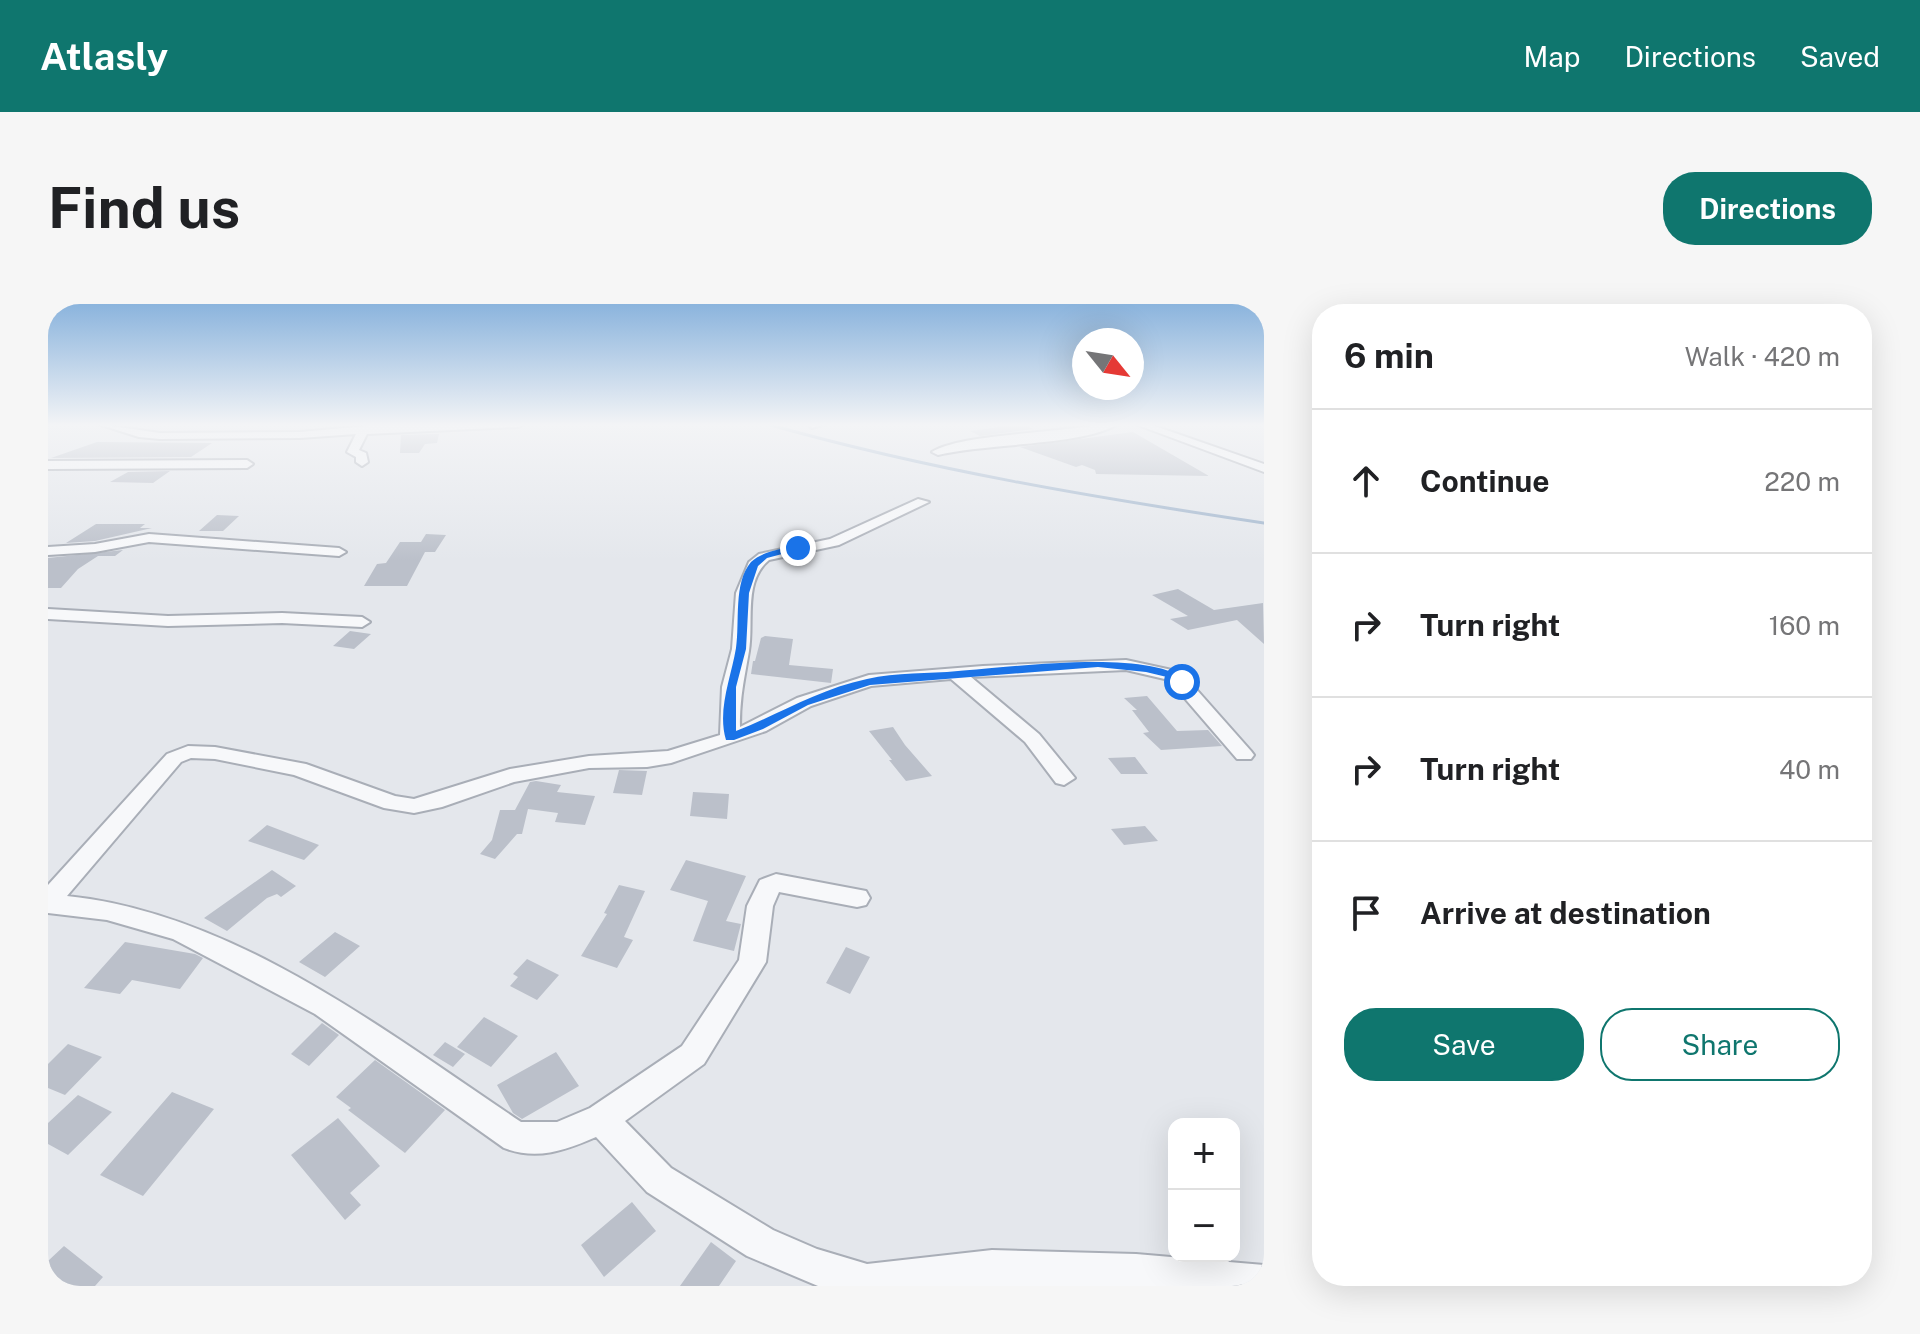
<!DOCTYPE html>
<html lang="en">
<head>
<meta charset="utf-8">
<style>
	body { margin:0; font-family:"Public Sans",sans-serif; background:#f6f6f6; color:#202124 }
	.controls { position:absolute; right:24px; bottom:24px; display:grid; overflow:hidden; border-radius:16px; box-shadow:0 8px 32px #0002 }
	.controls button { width:72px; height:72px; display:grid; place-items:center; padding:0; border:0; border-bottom:2px solid #e0e0e0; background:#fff; color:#202124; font:40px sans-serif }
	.compass { position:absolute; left:1024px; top:24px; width:72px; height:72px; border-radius:50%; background:#fff; box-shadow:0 8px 32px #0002; rotate:120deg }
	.stop { position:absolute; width:24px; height:24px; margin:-18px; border:6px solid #1a73e8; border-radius:50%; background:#fff }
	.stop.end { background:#1a73e8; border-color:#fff; box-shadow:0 2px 8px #0008 }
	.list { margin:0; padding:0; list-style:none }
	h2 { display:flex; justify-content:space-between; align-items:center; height:104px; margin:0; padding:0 32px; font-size:34px }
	h2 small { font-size:26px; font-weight:400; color:#757577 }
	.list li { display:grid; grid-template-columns:52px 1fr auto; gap:24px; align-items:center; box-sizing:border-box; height:144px; padding:0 32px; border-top:2px solid #e0e0e0 }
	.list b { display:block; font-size:30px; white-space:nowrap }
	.list em { font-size:26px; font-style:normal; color:#757577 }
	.actions { display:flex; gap:16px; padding:24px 32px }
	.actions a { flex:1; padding:18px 0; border:2px solid #0f766e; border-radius:32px; text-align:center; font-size:28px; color:#0f766e }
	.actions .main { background:#0f766e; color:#fff }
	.icon { flex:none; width:44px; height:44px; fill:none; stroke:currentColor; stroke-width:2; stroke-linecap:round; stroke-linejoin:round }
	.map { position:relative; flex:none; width:1216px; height:982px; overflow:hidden; border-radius:32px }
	header { display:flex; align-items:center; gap:48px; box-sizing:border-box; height:112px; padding:0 40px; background:#0f766e; color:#fff }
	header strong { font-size:38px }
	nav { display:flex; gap:44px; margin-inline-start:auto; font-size:28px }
	.intro { display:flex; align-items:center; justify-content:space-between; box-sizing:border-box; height:192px; padding:0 48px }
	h1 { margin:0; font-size:56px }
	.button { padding:20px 36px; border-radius:32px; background:#0f766e; color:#fff; font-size:28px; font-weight:700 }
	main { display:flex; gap:48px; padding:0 48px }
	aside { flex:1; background:#fff; border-radius:32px; box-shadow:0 8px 32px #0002 }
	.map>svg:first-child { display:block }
</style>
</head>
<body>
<header>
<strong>Atlasly</strong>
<nav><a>Map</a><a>Directions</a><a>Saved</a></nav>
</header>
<div class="intro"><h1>Find us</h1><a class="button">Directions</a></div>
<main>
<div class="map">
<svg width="1216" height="982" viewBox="0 0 1216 982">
	<rect width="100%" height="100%" fill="#e4e7ec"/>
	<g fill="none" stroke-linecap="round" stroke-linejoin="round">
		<!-- stream -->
		<path stroke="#9fb4cc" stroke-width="3" d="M719 120C881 166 1049 194 1216 219"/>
	</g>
	<!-- building -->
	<path fill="#bbc0ca" d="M974 120 986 125 932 132 922 127Z
		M1085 128 1161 172 1048 170 1047 166 1034 161 1028 163 972 143Z
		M391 130 389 139 377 140 371 149H352L353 131Z
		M49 138 164 139 143 153 3 154Z
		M122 167 105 179 62 178 80 168Z
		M169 211 191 212 175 227H151Z
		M48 220H97L92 224H104L47 237 18 239Z
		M378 230 398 231 387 248H377L359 282H316L329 260 338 259 352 238H373Z
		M75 246 67 252H50L30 265 13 284H0V254Z
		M1130 285 1166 306 1215 299 1216 340 1189 316 1140 326 1122 315 1140 312 1104 291Z
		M302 327 323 330 306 345 285 342Z
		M717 332 745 335 741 361 785 365 783 379 703 370 705 357H707L713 334Z
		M1099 392 1129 427 1160 426 1174 442 1113 446 1095 429 1101 428 1084 406H1089L1076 394Z
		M845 423 857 441 884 472 858 477 841 456H844L821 427Z
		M1087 453 1100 470H1073L1060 454Z
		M571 466 599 467 594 491 565 489Z
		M488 477 513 481 509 488 547 492 537 521 507 518 510 509 480 505 474 530H469L447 555 432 550 444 536 452 506H467L482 478Z
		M645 488 681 490 679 515 642 512Z
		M219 521 271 541 256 556 200 537Z
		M1097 522 1110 537 1076 541 1063 525Z
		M638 556 698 572 678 617 693 620 686 647 645 637 660 597 622 586Z
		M224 566 248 582 233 593 229 590 219 594 179 627 156 614Z
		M571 581 597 587 576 633 585 636 569 664 533 652 559 610 556 609Z
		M287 628 312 642 277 673 251 658Z
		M77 638 147 650 155 654 132 685 84 676 72 690 36 684Z
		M798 643 822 653 802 690 778 679Z
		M479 655 511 671 489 696 462 682 470 673 465 670Z
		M436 713 470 732 443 763 409 743Z
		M274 719 291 731 261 762 243 750Z
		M397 738 417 750 405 763 385 751Z
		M20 740 54 753 17 791 0 784V760Z
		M508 748 531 782 474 815 465 809 449 781Z
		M327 756 397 806 357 849 300 806 303 804 288 793Z
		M124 788 166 805 95 892 52 871Z
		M30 791 64 808 20 851 0 840V819Z
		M290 814 332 862 302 889 313 901 297 916 243 851Z
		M584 898 608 927 556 973 533 941Z
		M663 938 688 957 671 982H632Z
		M16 942 55 973 47 982H0V957Z"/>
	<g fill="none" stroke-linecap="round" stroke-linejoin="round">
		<defs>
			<path id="minor" d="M50 120 112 129 252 128 340 120H475L470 123 319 130 311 146 318 149 320 158 314 162 308 158V153L299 148 308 130 252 134 112 135 91 133Z
				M760 120H777L764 124Z
				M1052 120H1070C1035 142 937 139 890 151L884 148C911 130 1013 129 1052 120Z
				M1087 120H1101L1216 160V168Z
				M0 157 199 156 205 160 199 164 0 165Z
				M870 195 881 198 791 241 721 256C695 277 706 318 701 347 696 377 692 392 692 423L749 394 821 371 935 362 1078 356 1133 368 1203 447 1206 451 1203 455H1189L1121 376 1078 366 923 373 991 430 1027 474 1016 481 1008 479 977 438 903 375 823 382 763 402 718 427 623 459 599 463 541 464 466 478 394 503 366 509 336 504 246 471 167 455 143 454 133 458 19 592C186 609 337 727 473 818H509L542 804 634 742 691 656 699 602 712 576 728 570 818 587 822 594 818 601 809 603 731 588 725 602 718 658 656 760 577 817 623 864 725 926 769 945 819 960 944 946 1088 950 1216 961V982H770L699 952 599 888 548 833C518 846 489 857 456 844L267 710 125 635 59 616 0 609V581L119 450 140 442 167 443 258 460 347 492 366 495 462 465 541 452 620 447 672 431 674 383 684 345 688 289 701 258 711 250 782 235Z
				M101 230 291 244 298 248 291 252 101 238 47 248 0 251V243L47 240Z
				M0 305 120 312 234 309 314 313 322 318 314 323 234 319 120 322 0 315Z"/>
		</defs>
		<!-- minor casing -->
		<use href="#minor" stroke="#a9aeb7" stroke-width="4"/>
		<!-- minor -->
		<use href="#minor" fill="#f7f8fa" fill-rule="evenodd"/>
	</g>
	<!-- sky -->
	<linearGradient id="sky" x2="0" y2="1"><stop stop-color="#8bb4dd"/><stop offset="0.47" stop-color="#f3f4f6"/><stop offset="1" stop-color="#f3f4f6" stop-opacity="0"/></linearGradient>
	<rect width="1216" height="257" fill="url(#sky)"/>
	<!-- route -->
	<path fill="#1a73e8" d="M750 241 753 245 719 254 710 262 701 289 698 345 688 383V427C732 410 771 385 819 375 848 368 881 370 910 367 959 364 1106 343 1139 378L1134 381 1123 374 1098 368 1050 363 822 381 760 401 715 425 686 436H678C669 406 683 374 688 344 692 318 685 279 703 258 714 247 735 245 750 241Z"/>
</svg>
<div class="controls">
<button>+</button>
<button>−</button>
</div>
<svg class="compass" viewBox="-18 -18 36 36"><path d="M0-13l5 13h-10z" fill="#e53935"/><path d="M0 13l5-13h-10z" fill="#757577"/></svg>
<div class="stop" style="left:1134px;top:378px"></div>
<div class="stop end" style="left:750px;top:244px"></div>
</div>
<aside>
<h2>6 min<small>Walk · 420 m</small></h2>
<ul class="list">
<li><svg class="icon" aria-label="ahead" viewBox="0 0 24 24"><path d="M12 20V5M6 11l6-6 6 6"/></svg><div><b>Continue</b></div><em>220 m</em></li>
<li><svg class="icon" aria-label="right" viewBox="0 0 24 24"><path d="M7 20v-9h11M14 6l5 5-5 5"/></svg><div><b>Turn right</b></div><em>160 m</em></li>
<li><svg class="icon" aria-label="right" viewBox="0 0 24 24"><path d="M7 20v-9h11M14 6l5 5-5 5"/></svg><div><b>Turn right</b></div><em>40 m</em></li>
<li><svg class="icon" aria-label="arrive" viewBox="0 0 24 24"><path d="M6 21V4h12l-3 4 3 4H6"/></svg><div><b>Arrive at destination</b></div></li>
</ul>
<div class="actions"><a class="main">Save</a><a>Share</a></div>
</aside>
</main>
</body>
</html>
